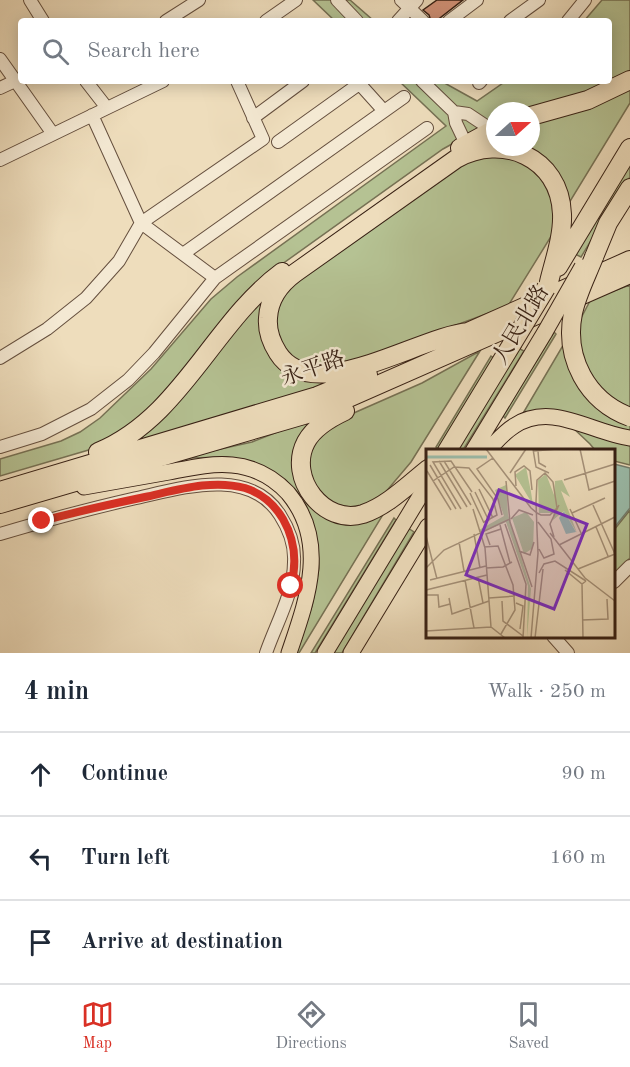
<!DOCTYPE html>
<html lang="en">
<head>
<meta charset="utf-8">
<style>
	body { margin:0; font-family:"Old Standard TT","Noto Serif SC",serif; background:#f2f2f3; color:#1f2937 }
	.compass { position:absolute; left:486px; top:102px; width:54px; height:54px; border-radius:50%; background:#fff; box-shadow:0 3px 15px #0003; rotate:69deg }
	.stop { position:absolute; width:18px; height:18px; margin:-14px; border:4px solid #d93025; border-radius:50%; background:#fff }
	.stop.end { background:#d93025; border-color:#fff; box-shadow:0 2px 6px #0008 }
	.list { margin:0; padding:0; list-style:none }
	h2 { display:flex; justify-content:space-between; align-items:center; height:78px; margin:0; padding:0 24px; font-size:26px }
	h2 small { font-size:20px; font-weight:400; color:#747a83 }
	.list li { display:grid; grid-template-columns:39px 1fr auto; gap:18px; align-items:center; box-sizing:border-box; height:84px; padding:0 24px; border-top:2px solid #e0e1e3 }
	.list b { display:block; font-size:22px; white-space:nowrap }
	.list em { font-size:20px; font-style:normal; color:#747a83 }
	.icon { flex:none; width:33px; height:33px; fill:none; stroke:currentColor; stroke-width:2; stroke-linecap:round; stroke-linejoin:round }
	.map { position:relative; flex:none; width:630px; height:653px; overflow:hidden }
	.search { position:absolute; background:#fff; box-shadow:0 3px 15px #0003; left:18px; right:18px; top:18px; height:66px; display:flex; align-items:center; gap:15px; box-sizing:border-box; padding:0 21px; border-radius:6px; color:#747a83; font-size:22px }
	.sheet { height:330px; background:#fff }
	nav { display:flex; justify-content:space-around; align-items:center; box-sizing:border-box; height:84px; border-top:2px solid #e0e1e3; background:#fff; font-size:16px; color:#747a83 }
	nav a { display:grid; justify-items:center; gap:3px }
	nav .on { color:#d93025 }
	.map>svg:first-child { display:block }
</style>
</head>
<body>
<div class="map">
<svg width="630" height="653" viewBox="0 0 630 653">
	<rect width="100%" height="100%" fill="#eeddbc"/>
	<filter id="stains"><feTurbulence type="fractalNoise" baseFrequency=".00333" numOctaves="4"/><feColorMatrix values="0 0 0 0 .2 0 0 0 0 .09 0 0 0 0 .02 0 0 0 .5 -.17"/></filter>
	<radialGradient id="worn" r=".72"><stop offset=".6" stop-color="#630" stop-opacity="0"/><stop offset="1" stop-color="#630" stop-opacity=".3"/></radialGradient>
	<!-- green -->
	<path fill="#b5c293" stroke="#767154" stroke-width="1.5" d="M313 0H350L374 21H335Z
		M602 0H630V73L602 89 527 111H495V120L443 149 278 267 137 422 92 449 0 476V459L61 441 80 432 100 418 151 369 211 299 237 277 446 126 399 81H441L477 101 506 81H609V21H584Z
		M630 87V103L569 203 519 147H531V121C572 116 594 106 630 87Z
		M483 153 525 161 550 189 555 230 508 306 342 367H303L279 342 275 315 285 293 293 284 449 168Z
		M630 163V177L581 257 575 254Z
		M630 285V412L604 398 580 361 579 322 591 299Z
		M262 295 266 345 336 382 112 453Z
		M554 332 556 334 505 418 503 416Z
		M565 342 566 349 630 423V432L522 415Z
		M518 348 524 351 463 450 456 451Z
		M480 351 411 462 384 494 375 501 355 508 333 504 313 484 308 462 313 444 320 434 347 416 422 383Z
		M491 356 494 358 439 449 436 447Z
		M323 414 307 432 312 506 384 513 299 653H294L312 606 319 568 318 554 308 511 295 490 244 460 227 457 191 458 129 475 198 454 252 442Z
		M572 427 630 444V465L614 461V451L595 450 590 444Z
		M630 510V558L614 574V530Z
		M394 518 396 520 315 653H311Z
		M408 528 414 532 342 653H333Z"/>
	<!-- water -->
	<path fill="#9bbdab" stroke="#737e6f" stroke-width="1.5" d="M614 464 630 468V508L614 528Z"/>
	<!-- building -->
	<path fill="#d39379" stroke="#372014" stroke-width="1.5" d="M437 0H463L436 21H431L429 15 423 10Z"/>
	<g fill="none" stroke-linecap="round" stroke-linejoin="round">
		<defs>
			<path id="minor" d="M30 0 43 21
				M337 0 357 21
				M401 0 423 21
				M166 21 199 0
				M266 21 296 0
				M398 21 417 0
				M449 21 477 0
				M510 21 539 0
				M568 21 585 0
				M0 59 53 134
				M86 81 107 108
				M357 81 384 111
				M422 81 454 112 456 123 466 144
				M479 83 481 81
				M0 88 15 81
				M454 112 468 114 492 130
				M92 115 141 223 215 278
				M253 118 303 81
				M278 142 359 84
				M0 160 163 81
				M183 254 404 97
				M0 358 47 329 86 298 119 261 141 223 263 139 237 81
				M0 447 42 434 91 409 128 380 154 353 215 278 427 128
				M0 534C44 521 88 509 132 499 179 489 248 465 280 515 289 529 295 545 294 562 294 593 276 624 266 653
				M614 582 630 566
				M553 636 568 653"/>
			<path id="major" d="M473 451 545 332
				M487 451C496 442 504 432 514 426 552 401 591 433 630 438
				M84 487C112 482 141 477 169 472 190 468 211 463 232 465 254 467 273 477 288 493 329 542 307 600 289 653
				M325 653 428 483
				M351 653 428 526"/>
			<path id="highway" d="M531 116 588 100 630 80
				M460 148 495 129
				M594 257 608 223 630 188
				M558 267 630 148
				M469 332C419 336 313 408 278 353 271 342 267 330 268 318 269 299 280 284 295 273L456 159C502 133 560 157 562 214 563 236 554 261 549 282
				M459 336 630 260
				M345 411C330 418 314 427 306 442 287 478 324 526 363 514 387 506 408 485 428 469
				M447 451 512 344
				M98 452C181 418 213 323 282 272
				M0 491 317 396 368 375
				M0 504 321 410 630 274"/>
		</defs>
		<!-- minor casing -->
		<use href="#minor" stroke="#654f3e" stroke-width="14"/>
		<!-- major casing -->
		<use href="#major" stroke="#372014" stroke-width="17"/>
		<!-- highway casing -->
		<use href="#highway" stroke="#372014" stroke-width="20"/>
		<!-- minor -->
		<use href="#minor" stroke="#f4e9d3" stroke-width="12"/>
		<!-- major -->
		<use href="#major" stroke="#eeddbc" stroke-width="15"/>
		<!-- highway -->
		<use href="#highway" stroke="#eeddbc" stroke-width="18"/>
		<defs>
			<path id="major-bridge" d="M545 332 582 267"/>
			<path id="highway-bridge" d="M594 257C587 275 577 294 573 313 564 358 587 401 630 417
				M512 344 546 288"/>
		</defs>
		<!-- major-bridge casing -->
		<use href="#major-bridge" stroke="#372014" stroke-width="17" stroke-linecap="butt"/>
		<!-- highway-bridge casing -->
		<use href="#highway-bridge" stroke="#372014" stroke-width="20" stroke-linecap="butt"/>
		<!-- major-bridge -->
		<use href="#major-bridge" stroke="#eeddbc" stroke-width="15"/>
		<!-- highway-bridge -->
		<use href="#highway-bridge" stroke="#eeddbc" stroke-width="18"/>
	</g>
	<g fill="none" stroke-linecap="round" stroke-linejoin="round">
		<!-- route -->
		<path stroke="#d93025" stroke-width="8" d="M42 521C76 512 111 504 145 497 177 490 212 479 245 488 261 493 274 504 283 519 295 540 297 563 291 586"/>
	</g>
	<g text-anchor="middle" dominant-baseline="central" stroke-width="5" stroke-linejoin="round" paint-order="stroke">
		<!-- street labels -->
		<g font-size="22" fill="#372014" stroke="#f4e9d3">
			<text transform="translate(521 325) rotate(-59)">人民北路</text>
			<text transform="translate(313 369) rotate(-19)">永平路</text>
		</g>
	</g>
	<!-- overview -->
	<g transform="translate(426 449)">
		<rect width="189" height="189" fill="#eeddbc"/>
		<path d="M100 18 105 43 107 56 89 26ZM120 25 130 51 127 64H113L112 31ZM136 31 144 48 135 42 151 84 138 62 127 71 129 32ZM80 36 82 66 105 140 101 189 102 137 80 73 55 84 53 81 78 67 69 41ZM100 63 108 73 107 99 98 105 86 69Z" fill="#b5c293"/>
		<path d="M138 62 150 83 140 85 133 69Z" fill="#9bbdab"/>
		<path fill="none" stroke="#9bbdab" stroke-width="3" d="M0 8H61"/>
		<path fill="none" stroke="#a59179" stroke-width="1.5" d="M60 0 102 55 105 59 111 64 115 66H124L131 59 127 33 119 24 111 31 110 53 111 81 112 104 105 189M107 0 110 18 123 24M154 0 163 41 189 32M108 2 131 0M112 2 113 14 120 18M67 9 51 20 72 50 76 66M13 12 41 58M18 12 45 56M4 16 30 60M1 22 25 61M84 24 100 0M138 31 189 15M7 32 28 18 43 19 67 50 71 66 58 73M80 32 84 73 106 138M90 37 89 23 98 17 104 22 106 41M53 40 67 69M49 43 63 72M44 44 58 74M167 56 189 105M35 60 7 13 25 12 46 43M47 60 59 99 65 178M144 60 155 84M146 64 179 49M85 70 93 61 107 66M112 73 125 90 128 105 118 109 113 100M79 75 100 135 97 189M74 76 84 114M170 78 182 107M124 84 159 129 189 152M48 85 54 119M0 87 11 130M128 88 124 75 133 56M33 93 38 122M64 96 60 85 75 80M133 96 189 68M58 98 72 97 87 136 89 161 75 185M93 102 104 106 108 93M0 119 18 101 84 70M60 119 77 118 86 113M152 120 189 105M139 121 156 135 160 132M113 124 118 115 129 112 160 132M52 128 57 154M4 131 60 117M39 131 48 179M156 135 157 189M0 141 61 126M0 146H12L13 158 24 155M23 149 26 165 63 152M63 149 89 147M76 152 77 172 97 187M90 154 97 157 94 180M156 171 182 170 181 150M0 182 65 178 79 189M109 189 117 120"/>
		<path fill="#7b2cbf" fill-opacity="0.15" stroke="#7b2cbf" stroke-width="3" d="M73 41 161 75 128 160 40 126Z"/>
		<rect width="189" height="189" fill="none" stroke="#372014" stroke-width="3"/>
	</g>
	<rect width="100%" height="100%" filter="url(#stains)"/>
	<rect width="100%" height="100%" fill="url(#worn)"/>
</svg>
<svg class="compass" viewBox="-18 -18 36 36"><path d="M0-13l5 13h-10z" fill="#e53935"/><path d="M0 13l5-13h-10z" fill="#747a83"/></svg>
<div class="stop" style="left:291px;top:586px"></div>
<div class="stop end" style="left:42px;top:521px"></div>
<div class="search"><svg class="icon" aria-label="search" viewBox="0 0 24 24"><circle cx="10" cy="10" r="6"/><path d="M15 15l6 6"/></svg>Search here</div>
</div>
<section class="sheet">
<h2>4 min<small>Walk · 250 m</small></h2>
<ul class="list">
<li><svg class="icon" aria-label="ahead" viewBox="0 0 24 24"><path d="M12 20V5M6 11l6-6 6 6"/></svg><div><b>Continue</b></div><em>90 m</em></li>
<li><svg class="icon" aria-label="left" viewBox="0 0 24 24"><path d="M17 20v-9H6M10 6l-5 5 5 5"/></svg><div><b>Turn left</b></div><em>160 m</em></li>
<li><svg class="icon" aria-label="arrive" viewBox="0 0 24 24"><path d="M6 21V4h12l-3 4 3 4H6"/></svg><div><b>Arrive at destination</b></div></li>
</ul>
</section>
<nav>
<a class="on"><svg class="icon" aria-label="map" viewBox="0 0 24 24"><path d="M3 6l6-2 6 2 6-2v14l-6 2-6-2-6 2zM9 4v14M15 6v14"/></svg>Map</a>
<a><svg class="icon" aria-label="directions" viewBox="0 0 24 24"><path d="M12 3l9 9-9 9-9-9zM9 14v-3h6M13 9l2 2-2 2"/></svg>Directions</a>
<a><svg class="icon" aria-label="saved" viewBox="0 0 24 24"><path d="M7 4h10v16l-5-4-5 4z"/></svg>Saved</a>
</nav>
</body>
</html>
